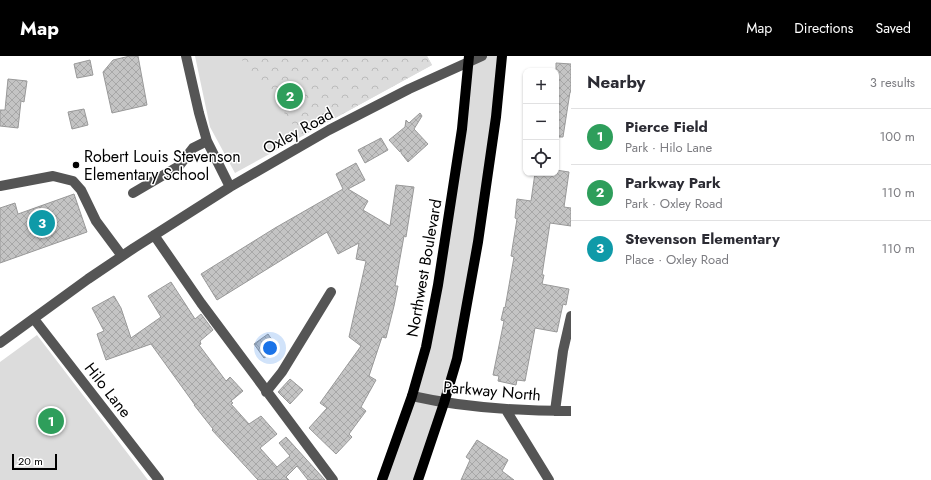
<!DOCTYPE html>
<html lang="en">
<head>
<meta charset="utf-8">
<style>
	body { margin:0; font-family:Jost,sans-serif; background:#f2f2f3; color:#2b2b33 }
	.controls { position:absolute; right:12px; top:12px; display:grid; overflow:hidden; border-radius:8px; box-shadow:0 1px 3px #0004 }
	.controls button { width:36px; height:36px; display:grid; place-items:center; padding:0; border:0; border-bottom:1px solid #e1e1e2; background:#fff; color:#2b2b33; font:20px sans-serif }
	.scale { position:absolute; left:12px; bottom:10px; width:45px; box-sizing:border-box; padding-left:4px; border:2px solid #000; border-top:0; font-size:11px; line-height:14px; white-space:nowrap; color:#000; -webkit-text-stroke:3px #fff; paint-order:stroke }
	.you { position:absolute; left:270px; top:292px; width:14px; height:14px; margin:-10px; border:3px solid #fff; border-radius:50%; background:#1a73e8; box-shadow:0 0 0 6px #1a73e833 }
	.badge { display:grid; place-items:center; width:26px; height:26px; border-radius:50%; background:#000; color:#fff; font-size:13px; font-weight:700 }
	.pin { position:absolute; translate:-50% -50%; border:2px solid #fff; box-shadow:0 1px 4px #0006 }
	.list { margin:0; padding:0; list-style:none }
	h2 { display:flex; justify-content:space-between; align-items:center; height:52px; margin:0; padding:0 16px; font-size:17px }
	h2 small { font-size:13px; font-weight:400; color:#7c7c81 }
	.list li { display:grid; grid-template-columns:26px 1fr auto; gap:12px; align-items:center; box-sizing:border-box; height:56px; padding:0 16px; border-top:1px solid #e1e1e2 }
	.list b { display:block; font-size:15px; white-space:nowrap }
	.list p { margin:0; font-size:13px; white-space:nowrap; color:#7c7c81 }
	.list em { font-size:13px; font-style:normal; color:#7c7c81 }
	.icon { flex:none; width:22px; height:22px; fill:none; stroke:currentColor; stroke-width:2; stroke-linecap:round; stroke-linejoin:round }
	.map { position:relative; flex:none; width:571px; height:424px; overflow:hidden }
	header { display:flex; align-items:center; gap:24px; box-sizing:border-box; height:56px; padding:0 20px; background:#000; color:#fff }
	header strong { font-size:19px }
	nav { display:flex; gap:22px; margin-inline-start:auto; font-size:14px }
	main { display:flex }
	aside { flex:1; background:#fff }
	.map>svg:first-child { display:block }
</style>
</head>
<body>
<header>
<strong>Map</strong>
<nav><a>Map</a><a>Directions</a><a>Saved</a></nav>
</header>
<main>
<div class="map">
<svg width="571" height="424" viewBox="0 0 571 424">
	<defs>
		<pattern id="forest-crowns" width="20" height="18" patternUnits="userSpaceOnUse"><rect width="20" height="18" fill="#dcdcdc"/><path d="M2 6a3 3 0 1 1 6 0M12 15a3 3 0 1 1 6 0" fill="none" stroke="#bbb"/></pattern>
		<pattern id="building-cross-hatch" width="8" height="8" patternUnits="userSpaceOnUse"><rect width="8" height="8" fill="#c4c4c4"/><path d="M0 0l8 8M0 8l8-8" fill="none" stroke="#a7a7a7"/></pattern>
	</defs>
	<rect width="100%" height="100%" fill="#fff"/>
	<!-- green -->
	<path fill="#dcdcdc" d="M195 0H427L432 9 235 117 210 71Z
		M469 0H502L457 303 418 424H382L426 291Z
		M37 279 148 424H0V306Z"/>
	<!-- forest -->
	<path fill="url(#forest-crowns)" d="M238 0H427L432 9 302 80 247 9Z"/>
	<!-- building -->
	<path fill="url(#building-cross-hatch)" stroke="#999" d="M130 0H138L147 49 112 57 103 16 113 4Z
		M90 4 93 19 77 22 74 8Z
		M556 7 571 8V36H570L563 81H556Z
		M8 23 27 25 24 46 21 45 18 72 0 70V54H5Z
		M84 53 88 69 72 73 68 56Z
		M420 57 422 60 414 73 428 88 408 106 401 97V93L400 96 389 84 405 71 406 64 409 67Z
		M381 82 388 94 365 107 358 94Z
		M356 107 365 124 348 133 368 145 363 154 390 170 396 129 414 131 406 181 404 180 395 230H398L394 250 386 282 382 281 369 320 376 324 361 351 366 355 349 378 352 381 336 398 309 372 327 352 320 347 361 290 349 281 366 205 356 203 359 187 338 198 327 176 217 244 201 218 275 172 343 133 336 118Z
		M556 114 569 116 564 151 571 152V170L550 167 542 219H544L542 228 569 233 566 249 563 248 557 276 535 272 525 325 517 324 516 329 498 325 499 320 493 319 504 265 501 264 504 251 505 252 514 201 511 200 517 163 515 162 517 143 531 145 535 117H556Z
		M74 138 87 176 0 207V152L15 147 18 158Z
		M171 226 195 263 201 258 213 274 200 285 201 288 199 289 226 325 230 321 243 335 231 345 233 347 231 348 249 368 261 360 277 378 260 392 277 411 290 400 279 387 286 381 325 424H308L297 410 286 421 289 424H258L212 374 213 373 194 349H195L151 288 106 304 97 278 104 275 92 252 114 240 121 252 131 282 161 261 148 240Z
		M268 278 278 293 264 302 254 288Z
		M290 323 303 334 290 348 278 336Z
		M477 384 508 404 502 415 514 424H461L470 404 466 401Z"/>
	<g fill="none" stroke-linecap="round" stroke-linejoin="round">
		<!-- minor -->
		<path stroke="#555" stroke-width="10" d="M186 0 199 57 207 85 230 131
			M0 130 53 120 73 125 81 134 96 165 122 200
			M133 137 179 110 193 92 207 85
			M154 179 201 247 333 424
			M34 263 159 424
			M0 287 88 223 134 192 230 131 329 74 409 33 482 0
			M266 336 282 316 331 236
			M412 340C465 352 517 355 571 355
			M506 354 549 424
			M555 355 563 295 571 260"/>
		<!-- major -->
		<path stroke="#000" stroke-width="10" d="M382 424 412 340 426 291 438 229 462 73 469 0
			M418 424 444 347 457 303 478 186 496 61 502 0"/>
	</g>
	<!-- markers -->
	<circle fill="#000" stroke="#fff" stroke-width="1.5" cx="76" cy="109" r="4"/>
	<g text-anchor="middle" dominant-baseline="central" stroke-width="3" stroke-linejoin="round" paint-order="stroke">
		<!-- street labels -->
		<g font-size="16" fill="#000" stroke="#fff">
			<text transform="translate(298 75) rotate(-29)">Oxley Road</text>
			<text transform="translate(424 212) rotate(-80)">Northwest Boulevard</text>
			<text transform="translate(108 334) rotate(52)">Hilo Lane</text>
			<text transform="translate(492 335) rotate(5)">Parkway North</text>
		</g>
		<!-- poi labels -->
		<g font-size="16" fill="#000" stroke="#fff" text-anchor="start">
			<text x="84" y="100">Robert Louis Stevenson<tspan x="84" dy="18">Elementary School</tspan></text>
		</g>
	</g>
</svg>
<div class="controls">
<button>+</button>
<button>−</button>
<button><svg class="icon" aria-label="locate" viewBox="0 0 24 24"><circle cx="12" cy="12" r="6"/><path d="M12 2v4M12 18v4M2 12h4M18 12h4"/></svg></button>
</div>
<div class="scale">20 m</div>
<div class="you"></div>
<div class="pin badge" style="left:51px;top:365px;background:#2e9e5b">1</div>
<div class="pin badge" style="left:290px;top:40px;background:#2e9e5b">2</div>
<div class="pin badge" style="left:42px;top:167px;background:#0f9aa8">3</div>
</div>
<aside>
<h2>Nearby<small>3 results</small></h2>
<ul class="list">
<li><span class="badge" style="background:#2e9e5b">1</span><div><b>Pierce Field</b><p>Park · Hilo Lane</p></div><em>100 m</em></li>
<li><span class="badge" style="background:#2e9e5b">2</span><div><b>Parkway Park</b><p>Park · Oxley Road</p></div><em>110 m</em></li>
<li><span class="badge" style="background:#0f9aa8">3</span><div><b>Stevenson Elementary</b><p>Place · Oxley Road</p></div><em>110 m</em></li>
</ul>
</aside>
</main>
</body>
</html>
